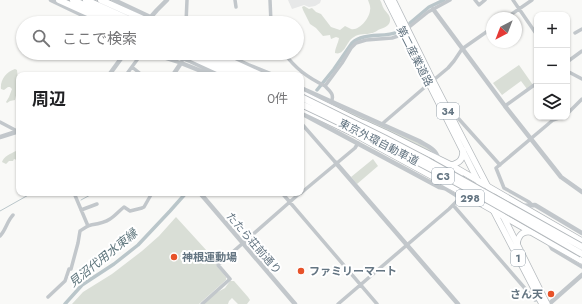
<!DOCTYPE html>
<html lang="ja">
<head>
<meta charset="utf-8">
<style>
	body { margin:0; font-family:Jost,"Noto Sans JP",sans-serif; background:#f2f2f2; color:#202124 }
	.controls { position:absolute; right:12px; top:12px; display:grid; overflow:hidden; border-radius:8px; box-shadow:0 1px 3px #0004 }
	.controls button { width:36px; height:36px; display:grid; place-items:center; padding:0; border:0; border-bottom:1px solid #e0e0e0; background:#fff; color:#202124; font:20px sans-serif }
	.compass { position:absolute; left:486px; top:12px; width:36px; height:36px; border-radius:50%; background:#fff; box-shadow:0 1px 3px #0004; rotate:222deg }
	.list { margin:0; padding:0; list-style:none }
	h2 { display:flex; justify-content:space-between; align-items:center; height:52px; margin:0; padding:0 16px; font-size:17px }
	h2 small { font-size:13px; font-weight:400; color:#757577 }
	.icon { flex:none; width:22px; height:22px; fill:none; stroke:currentColor; stroke-width:2; stroke-linecap:round; stroke-linejoin:round }
	.map { position:relative; flex:none; width:582px; height:304px; overflow:hidden }
	.search { position:absolute; background:#fff; box-shadow:0 1px 3px #0004; left:16px; top:16px; width:288px; height:44px; display:flex; align-items:center; gap:10px; box-sizing:border-box; padding:0 14px; border-radius:22px; color:#757577; font-size:15px }
	.panel { position:absolute; background:#fff; box-shadow:0 1px 3px #0004; left:16px; top:72px; width:288px; height:124px; border-radius:8px }
	.map>svg:first-child { display:block }
</style>
</head>
<body>
<div class="map">
<svg width="582" height="304" viewBox="0 0 582 304">
	<rect width="100%" height="100%" fill="#f9f9f7"/>
	<!-- built -->
	<path fill="#e7e8e8" d="M288 0H321L320 3 315 6 309 7 304 5 292 9Z"/>
	<!-- green -->
	<path fill="#d9ded6" d="M368 0H380C382 3 382 6 384 9 386 12 390 15 390 19 391 26 383 28 378 30 377 31 373 33 372 33 366 35 359 33 354 37 346 41 345 56 335 53 335 48 338 44 339 38L336 37 331 39 330 35 323 36 316 28 310 24 303 10 302 7 304 6 309 9 312 8 316 12 321 14 331 27 340 30 345 26C347 27 349 28 351 29 360 31 370 17 370 10 371 7 369 3 368 0Z
		M519 65 533 85 527 89 521 81 502 95 493 83Z
		M15 69 17 70 19 89 17 91 15 100 10 101 7 103 6 102 9 97 12 89 10 87H8L4 90 1 89C0 80 6 72 15 69Z
		M333 105H335L412 139 431 150 432 153 376 125 331 107Z
		M16 151 19 152V158L17 160 14 159 13 161H9L6 164 2 162C4 156 10 154 16 151Z
		M373 159 378 166 357 184 351 177Z
		M176 217 218 263 216 265 226 277V280L199 304H72L83 292 112 274 142 251 159 236Z
		M230 281H234L248 297 250 300 247 304H238L232 298 229 301 228 304H203L214 294 225 288Z"/>
	<g fill="none" stroke-linecap="round" stroke-linejoin="round">
		<!-- stream -->
		<path stroke="#bac6ca" stroke-width="1" d="M81 200 94 193
			M0 211 32 193"/>
		<!-- canal -->
		<path stroke="#bac6ca" stroke-width="3.5" d="M410 23 429 7 444 0
			M317 90 334 69 352 43C364 32 383 38 398 32
			M65 304 82 285 114 264 138 245 170 211 186 193"/>
		<!-- trunk-tunnel -->
		<path stroke="#d4d8da" stroke-width="5.5" stroke-dasharray="5.5 3" stroke-linecap="butt" d="M460 175 530 214"/>
		<defs>
			<path id="primary" d="M387 0 478 181 542 304
				M393 0 432 79 503 216 547 304"/>
			<path id="trunk" d="M182 53 230 75
				M213 53 261 75
				M301 93 367 125
				M301 108 361 137
				M364 123 386 133 451 165 582 241
				M358 136 450 186 582 261
				M437 162 460 175
				M451 165C460 163 463 159 463 150
				M517 244C518 236 522 231 530 232"/>
			<path id="motorway" d="M59 0 110 23
				M73 0 123 23
				M86 0 137 23
				M101 0 152 23
				M190 53 238 75
				M204 53 252 75"/>
		</defs>
		<!-- primary casing -->
		<use href="#primary" stroke="#b4b9bd" stroke-width="7"/>
		<!-- trunk casing -->
		<use href="#trunk" stroke="#b3b8bc" stroke-width="7"/>
		<!-- motorway casing -->
		<use href="#motorway" stroke="#b3b8bc" stroke-width="8"/>
		<!-- minor -->
		<path stroke="#c2c7cb" stroke-width="3.5" d="M235 0 236 7
			M270 0 271 23
			M475 0 479 5 485 0
			M513 0 537 35
			M506 18 532 0
			M186 23 187 0
			M575 33 582 29
			M149 53 181 63 182 61
			M284 53C296 69 307 77 325 86
			M567 62 582 51
			M132 67 142 75
			M567 71 582 79
			M126 75 142 53
			M432 79 436 78 448 68 454 61 462 49 492 28
			M331 102C335 95 330 91 325 86L342 63 351 48 356 43 366 40 392 38 398 36 428 12 450 0
			M505 106 537 83
			M567 114 582 99
			M452 119 458 118 500 165
			M0 122 17 131
			M301 123 336 163
			M382 124 425 87 430 85
			M74 193 88 226
			M282 193 377 304
			M301 193 355 148 358 143
			M453 205 535 300 539 299
			M532 205 529 202 504 188 496 168 553 120 562 117
			M81 210 97 204
			M0 236C6 230 7 221 13 215
			M549 244 552 249 582 267
			M48 297 65 281 69 269H71L78 243 80 231C83 229 87 226 91 225 97 224 104 223 110 219 115 216 119 211 124 207L130 211 142 208 144 207 152 193
			M202 304 230 279 218 265 300 193
			M338 304 449 209 460 198 444 188"/>
		<!-- tertiary -->
		<path stroke="#c2c7cb" stroke-width="4.5" d="M51 0 99 23
			M114 0 163 23
			M433 9 505 106 561 177 582 192
			M149 19 157 10 167 0
			M169 53 190 61 220 75
			M222 53 248 65 273 75
			M109 75 125 53
			M173 75 181 63 211 75
			M301 88 419 141C427 146 436 149 438 158
			M301 113 439 187 444 188 450 186
			M0 137 19 131
			M336 163 458 304
			M200 193 295 304
			M522 206 535 205 582 233
			M549 304 582 275"/>
		<!-- primary -->
		<use href="#primary" stroke="#fff" stroke-width="5.5"/>
		<!-- trunk -->
		<use href="#trunk" stroke="#fff" stroke-width="5.5"/>
		<!-- motorway -->
		<use href="#motorway" stroke="#fff" stroke-width="6"/>
		<defs>
			<path id="motorway-bridge" d="M301 97 384 138 428 161 582 247
				M301 104C356 130 410 157 463 186 503 208 542 231 582 254"/>
		</defs>
		<!-- motorway-bridge casing -->
		<use href="#motorway-bridge" stroke="#b3b8bc" stroke-width="8" stroke-linecap="butt"/>
		<!-- tertiary-bridge -->
		<path stroke="#c2c7cb" stroke-width="4.5" d="M146 23 149 19"/>
		<!-- motorway-bridge -->
		<use href="#motorway-bridge" stroke="#fff" stroke-width="6"/>
	</g>
	<!-- markers -->
	<g fill="#e75229" stroke="#fff" stroke-width="1.5">
		<circle cx="174" cy="257" r="4"/>
		<circle cx="301" cy="271" r="4"/>
		<circle cx="551" cy="294" r="4"/>
	</g>
	<g text-anchor="middle" dominant-baseline="central" stroke-width="4" stroke-linejoin="round" paint-order="stroke">
		<!-- shield labels -->
		<g fill="#fff" stroke="#929ea8" stroke-width="1">
			<rect x="437" y="103" width="22" height="16" rx="3"/>
			<rect x="432" y="168" width="22" height="16" rx="3"/>
			<rect x="456" y="190" width="28" height="16" rx="3"/>
			<rect x="511" y="250" width="14" height="16" rx="3"/>
		</g>
		<g font-size="10" font-weight="bold" fill="#647582">
			<text x="448" y="111">34</text>
			<text x="443" y="176">C3</text>
			<text x="470" y="198">298</text>
			<text x="518" y="258">1</text>
		</g>
		<!-- street labels -->
		<g font-size="11" fill="#647582" stroke="#fff">
			<text transform="translate(415 56) rotate(63)">第二産業道路</text>
			<text transform="translate(379 142) rotate(27)">東京外環自動車道</text>
			<text transform="translate(254 243) rotate(49)">たたら荘前通り</text>
		</g>
		<!-- poi labels -->
		<g font-size="11" font-weight="bold" fill="#647582" stroke="#fff" text-anchor="start">
			<text x="182" y="257">神根運動場</text>
			<text x="309" y="271">ファミリーマート</text>
			<text x="543" y="294" text-anchor="end">さん天</text>
		</g>
		<!-- water labels -->
		<g font-size="12" font-style="italic" fill="#5e757c" stroke="#fff">
			<text transform="translate(103 258) rotate(-39)">見沼代用水東縁</text>
		</g>
	</g>
</svg>
<div class="controls">
<button>+</button>
<button>−</button>
<button><svg class="icon" aria-label="layers" viewBox="0 0 24 24"><path d="M12 4l9 5-9 5-9-5zM3 14l9 5 9-5"/></svg></button>
</div>
<svg class="compass" viewBox="-18 -18 36 36"><path d="M0-13l5 13h-10z" fill="#e53935"/><path d="M0 13l5-13h-10z" fill="#757577"/></svg>
<div class="search"><svg class="icon" aria-label="search" viewBox="0 0 24 24"><circle cx="10" cy="10" r="6"/><path d="M15 15l6 6"/></svg>ここで検索</div>
<section class="panel">
<h2>周辺<small>0件</small></h2>
<ul class="list">
</ul>
</section>
</div>
</body>
</html>
